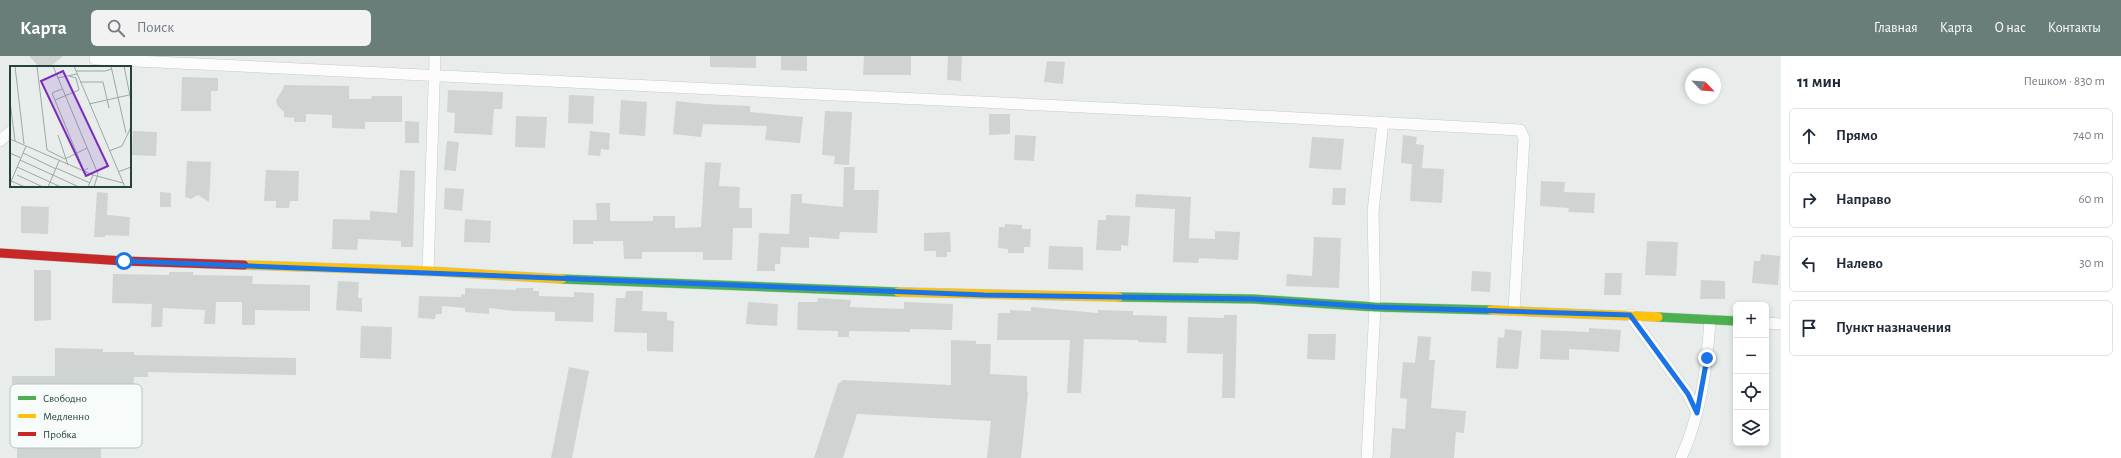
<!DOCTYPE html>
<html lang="ru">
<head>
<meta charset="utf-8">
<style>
	body { margin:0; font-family:"Alegreya Sans",sans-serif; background:#f2f2f3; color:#1f2937 }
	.controls { position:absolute; right:12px; bottom:12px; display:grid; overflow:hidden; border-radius:6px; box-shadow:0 2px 6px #0003 }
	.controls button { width:36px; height:36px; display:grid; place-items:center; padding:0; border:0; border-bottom:1px solid #e0e1e3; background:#fff; color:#1f2937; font:20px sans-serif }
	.compass { position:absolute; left:1685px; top:12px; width:36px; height:36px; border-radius:50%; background:#fff; box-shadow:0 2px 6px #0003; rotate:115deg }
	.stop { position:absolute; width:12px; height:12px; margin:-9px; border:3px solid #1a73e8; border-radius:50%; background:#fff }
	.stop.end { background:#1a73e8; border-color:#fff; box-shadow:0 1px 4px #0008 }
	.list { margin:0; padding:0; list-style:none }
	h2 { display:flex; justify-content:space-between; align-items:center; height:52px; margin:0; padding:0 16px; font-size:17px }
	h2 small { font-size:13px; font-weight:400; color:#747a83 }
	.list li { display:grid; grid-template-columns:26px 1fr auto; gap:12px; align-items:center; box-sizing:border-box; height:56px; margin:0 8px 8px; padding:0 8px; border:1px solid #e0e1e3; border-radius:6px }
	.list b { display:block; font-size:15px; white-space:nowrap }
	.list em { font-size:13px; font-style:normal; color:#747a83 }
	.icon { flex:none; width:22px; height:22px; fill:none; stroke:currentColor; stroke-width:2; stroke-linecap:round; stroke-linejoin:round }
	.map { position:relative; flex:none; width:1781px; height:402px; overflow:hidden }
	header { display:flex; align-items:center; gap:24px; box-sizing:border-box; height:56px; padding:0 20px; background:#697e78; color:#fff }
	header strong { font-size:19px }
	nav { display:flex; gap:22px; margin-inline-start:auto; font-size:14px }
	.search { width:280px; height:36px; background:#f2f2f3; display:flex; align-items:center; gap:10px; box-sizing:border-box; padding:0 14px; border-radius:6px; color:#747a83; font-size:15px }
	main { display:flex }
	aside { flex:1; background:#fff }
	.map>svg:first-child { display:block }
</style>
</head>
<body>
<header>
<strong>Карта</strong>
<div class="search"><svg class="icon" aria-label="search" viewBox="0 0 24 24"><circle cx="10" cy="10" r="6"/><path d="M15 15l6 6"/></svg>Поиск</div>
<nav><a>Главная</a><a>Карта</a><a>О нас</a><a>Контакты</a></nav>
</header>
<main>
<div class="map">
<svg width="1781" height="402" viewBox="0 0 1781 402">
	<rect width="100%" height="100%" fill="#e8edeb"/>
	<!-- building -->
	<path fill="#cfd4d2" d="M29 0H63L50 11H39Z
		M710 0H756V12L710 11Z
		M781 0H807V15L781 14Z
		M864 0H911V19H863Z
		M948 0H962L961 25 947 24Z
		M1047 5 1065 6 1063 28 1044 26Z
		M182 21 218 22V35H211V55H181Z
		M284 29 349 30V43H371L372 40H402V66H365V73L332 72V59L306 58V66H294V62L284 61V56L277 49 276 44 283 33Z
		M448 34 503 36 502 53H494L492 79 454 77 455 57 447 56Z
		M569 39 594 40 593 68 568 67Z
		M621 44 647 46 645 80 619 78Z
		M676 45 705 48 750 50V56L803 61 800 87 765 84 767 70 703 68 701 81 673 78Z
		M825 55 852 56 849 109 834 108 835 100 822 99Z
		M989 58H1010V78L989 79Z
		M516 60 547 61 545 92 515 91Z
		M405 65 419 66V87H405Z
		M133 75 157 76 156 100 132 99Z
		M590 75 610 77 609 94 601 93 600 100 588 99Z
		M1015 79 1036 80 1034 105 1014 104Z
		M1403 79 1417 81 1416 88 1424 89 1422 112 1444 113 1442 147 1410 145 1412 108 1401 107Z
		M1312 81 1344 83 1341 114 1309 112Z
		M447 85 459 86 456 115 444 114Z
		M187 105 211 106 209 146 198 139 191 143 185 141Z
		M705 106 721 107 719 130 740 131 739 152H752V172H733L732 204H703V196H642V203H624L623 185H593V188H573V164H597L596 147H610V165H653V160H675V172L701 171Z
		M844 111H855L854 134H879L877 177 840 176 839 183 809 181V192L781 191 780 208H775V215H757L759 177 789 178 791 138H802V147L843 151Z
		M266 114 299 115 298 145H290L289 152H276V145H264Z
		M400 114 415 115 413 191H401V185L358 183 357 194 332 193 333 163 370 164V155L397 157Z
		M1541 125 1565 126 1564 136 1595 137 1594 157 1568 156 1569 152 1540 150Z
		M445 132 464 133 462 155 444 153Z
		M1333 132H1346L1345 149H1332Z
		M97 136 108 137 107 159 130 161 129 180 105 179V181H94Z
		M160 136 171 137V151H160Z
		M1136 138 1191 141 1189 182 1215 183V175L1240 176 1238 204 1199 202 1198 207 1173 206 1175 153 1135 151Z
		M21 150 49 151 48 178 21 177Z
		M1106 159 1130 160 1128 190 1121 189V195L1096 194 1098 164H1106Z
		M465 163 491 165 490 187 464 186Z
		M1005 168 1022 169V173H1031L1030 191H1024V197H1008V193L998 192 999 171H1005Z
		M950 176 951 196H947V201H936V195H924V177Z
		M1314 181 1341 182 1339 232 1286 230 1287 218 1312 220Z
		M1647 185 1678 186 1676 220 1645 219Z
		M1049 190 1083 191V214L1048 213Z
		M1761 198 1780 200 1778 229 1752 227 1754 205H1760Z
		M34 214H51V264L34 265Z
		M1472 215 1491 216 1490 236 1471 235Z
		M169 216H193V219L253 220 252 228 310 229V255L255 254V269H242V246H216L215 268H204L205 254 163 252 162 271H151L152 248 112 247 113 218 169 219Z
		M1605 217H1622L1621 239H1604Z
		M1701 224 1725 225V243H1700Z
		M338 225 359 226 358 242H362V256L336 254Z
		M465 232 515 234 517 232H533V235H539V240L574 241V236L594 237 593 266 555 265V256L514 255 489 252V258L465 256V252L442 250V258H436L435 263 418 262 419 240 461 241V238L465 239Z
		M626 235H643L642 255 667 256V264L674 265 673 296 647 295V277L614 276 616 242H625Z
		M818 242 851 244 850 251 904 253V246L953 248 952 274 910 273V276L849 275V281H838V275L797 274 798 246H817Z
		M748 246 778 248 777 270 746 268Z
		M1031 251 1098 257V254L1133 255V259L1167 260 1166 287 1138 286V284L1084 283 1081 337H1067L1070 284H997L998 257H1010V254L1031 255Z
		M1224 259H1237L1235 342H1222L1223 298 1187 297 1188 261 1224 262Z
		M361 270 392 271 391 303 360 302Z
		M1589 272 1621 274 1619 296 1569 293V304L1540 303 1541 274 1589 276Z
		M1505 273 1522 275 1518 313 1496 312 1498 281 1504 282Z
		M1308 278H1336L1335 304 1307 303Z
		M1418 280 1431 281 1429 304H1435L1431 352 1466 355 1464 377 1456 376 1454 402H1390L1392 372 1405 373 1407 343 1400 342 1403 306 1415 307Z
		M951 284 976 285V288H991L990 318 1027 320V334L1028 337 1021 402H987L991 365 857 358 843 402H814L838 328 843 324 951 329Z
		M55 292 103 293V296H134V299L296 302V319L148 316V321H134L133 340 102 339 101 402H17V385L24 386 25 341H12V320H55Z
		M569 311 589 315 572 402H551Z"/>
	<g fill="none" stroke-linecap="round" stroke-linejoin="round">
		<defs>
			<path id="street" d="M95 3 1165 55 1520 74 1524 82 1514 254
				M0 85 11 75
				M428 215 435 0
				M1630 259 1688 338 1697 357
				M1766 267 1781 268
				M1367 402 1375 251 1373 156 1383 66
				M1681 402C1701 358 1707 311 1710 264"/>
			<path id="fast" d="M562 223 898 236
				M1119 241 1253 243 1375 251 1491 254
				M1658 261 1736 265"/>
			<path id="slow" d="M244 209 428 215 562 223
				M898 236 1119 241
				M1491 254 1658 261"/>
			<path id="jam" d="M0 197 124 205 244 209"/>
		</defs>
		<!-- street casing -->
		<use href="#street" stroke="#c5cac8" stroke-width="12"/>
		<!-- fast casing -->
		<use href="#fast" stroke="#c3cbc8" stroke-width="10"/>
		<!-- slow casing -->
		<use href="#slow" stroke="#c3cbc8" stroke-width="10"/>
		<!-- jam casing -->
		<use href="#jam" stroke="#c3cbc8" stroke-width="10"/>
		<!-- street -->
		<use href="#street" stroke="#fcfcfc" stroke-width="11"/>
		<!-- fast -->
		<use href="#fast" stroke="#4caf50" stroke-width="9"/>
		<!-- slow -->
		<use href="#slow" stroke="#ffc107" stroke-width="9"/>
		<!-- jam -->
		<use href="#jam" stroke="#c62828" stroke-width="9"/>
	</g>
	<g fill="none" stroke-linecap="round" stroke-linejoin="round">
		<!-- route -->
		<path stroke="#1a73e8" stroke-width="5" d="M124 205 984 239 1253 243 1375 251 1630 259 1688 338 1697 357 1707 302"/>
	</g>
	<!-- overview -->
	<g transform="translate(10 10)">
		<rect width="121" height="121" fill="#e8edeb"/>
		<path fill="none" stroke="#9aa9a4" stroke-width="1" d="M5 0 14 78M27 0 37 84 55 93 77 82M43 0 88 108 84 121M64 0 115 121M101 0 116 67M114 0 121 35M66 5H95L102 3M47 12 67 8M70 16H93L99 42M52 23 42 27 74 105 78 102M45 34 69 24 66 12 59 10M0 35 5 75M79 38 119 29M48 69 58 99M0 73 83 109 113 117M99 85 112 80 121 61M0 87 11 92M13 87 46 103M10 94 69 121M7 101 51 121M46 102 80 117M108 106 121 101M7 109 33 121M1 115 15 121M0 118 16 80M38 121 49 95M78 121 83 109"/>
		<path fill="#7b2cbf" fill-opacity="0.15" stroke="#7b2cbf" stroke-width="2" d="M53 5 98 100 76 110 31 15Z"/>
		<rect width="121" height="121" fill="none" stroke="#24423a" stroke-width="2"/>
	</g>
	<!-- legend -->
	<rect x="10" y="328" width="132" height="64" rx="6" fill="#f7fbf9" stroke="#b8c4c0" stroke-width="1"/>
	<rect x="18" y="340" width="18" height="4" fill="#4caf50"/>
	<rect x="18" y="358" width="18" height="4" fill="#ffc107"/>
	<rect x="18" y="376" width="18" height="4" fill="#c62828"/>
	<g font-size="11" fill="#24423a">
		<text x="43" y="346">Свободно</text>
		<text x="43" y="364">Медленно</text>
		<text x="43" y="382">Пробка</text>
	</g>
</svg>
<div class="controls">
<button>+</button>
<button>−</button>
<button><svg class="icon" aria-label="locate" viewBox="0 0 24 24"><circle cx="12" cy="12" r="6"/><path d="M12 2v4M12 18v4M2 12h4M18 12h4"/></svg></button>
<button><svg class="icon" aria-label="layers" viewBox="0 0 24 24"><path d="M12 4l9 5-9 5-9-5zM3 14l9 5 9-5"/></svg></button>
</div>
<svg class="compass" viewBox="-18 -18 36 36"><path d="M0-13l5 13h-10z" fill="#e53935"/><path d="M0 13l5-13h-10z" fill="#747a83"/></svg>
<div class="stop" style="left:124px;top:205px"></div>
<div class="stop end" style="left:1707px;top:302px"></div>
</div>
<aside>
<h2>11 мин<small>Пешком · 830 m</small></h2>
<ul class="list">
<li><svg class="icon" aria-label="ahead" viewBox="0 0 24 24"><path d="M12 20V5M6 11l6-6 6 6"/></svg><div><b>Прямо</b></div><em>740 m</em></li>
<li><svg class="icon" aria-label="right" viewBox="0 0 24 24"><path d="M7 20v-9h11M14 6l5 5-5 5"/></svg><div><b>Направо</b></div><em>60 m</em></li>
<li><svg class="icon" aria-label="left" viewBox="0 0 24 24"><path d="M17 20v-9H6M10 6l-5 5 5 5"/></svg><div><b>Налево</b></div><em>30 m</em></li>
<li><svg class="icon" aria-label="arrive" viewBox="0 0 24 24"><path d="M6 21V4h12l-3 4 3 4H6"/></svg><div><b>Пункт назначения</b></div></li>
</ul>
</aside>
</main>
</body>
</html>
